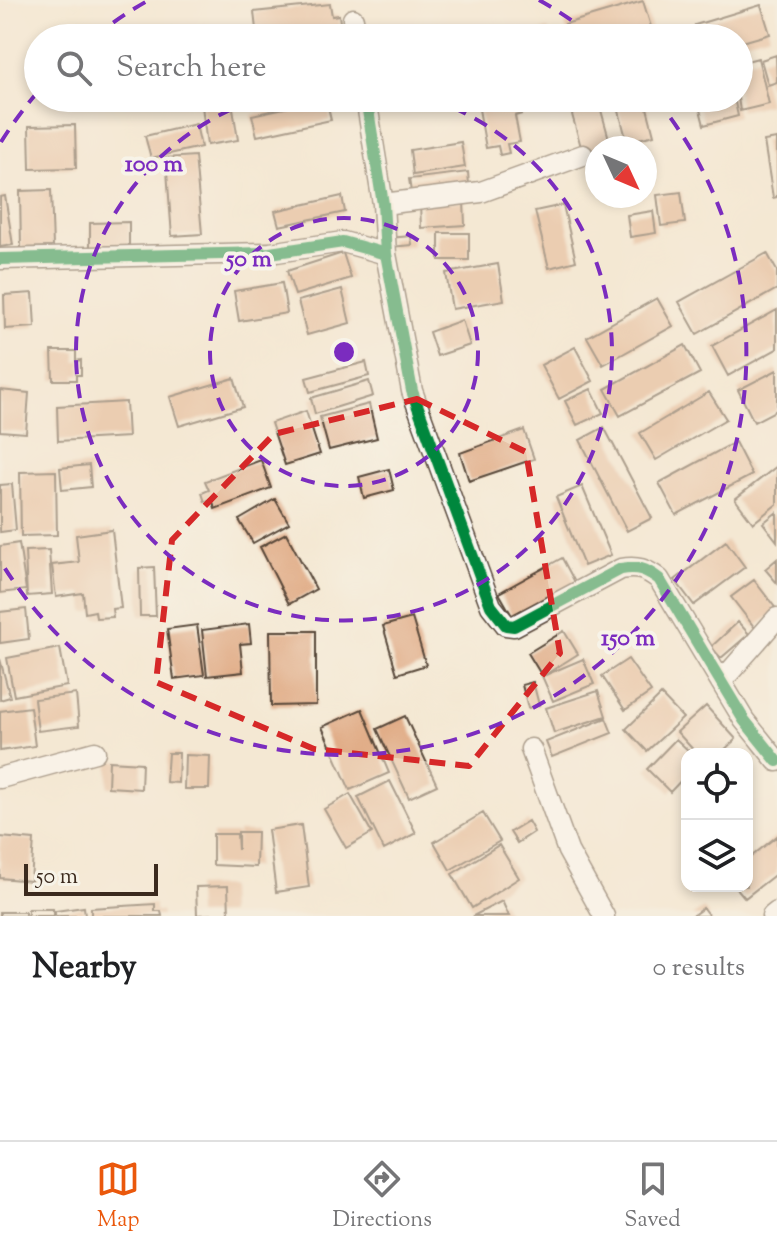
<!DOCTYPE html>
<html lang="en">
<head>
<meta charset="utf-8">
<style>
	body { margin:0; font-family:"Sorts Mill Goudy",serif; background:#f2f2f2; color:#202124 }
	.controls { position:absolute; right:24px; bottom:24px; display:grid; overflow:hidden; border-radius:16px; box-shadow:0 4px 12px #0003 }
	.controls button { width:72px; height:72px; display:grid; place-items:center; padding:0; border:0; border-bottom:2px solid #e0e0e0; background:#fff; color:#202124; font:40px sans-serif }
	.compass { position:absolute; left:585px; top:136px; width:72px; height:72px; border-radius:50%; background:#fff; box-shadow:0 4px 12px #0003; rotate:134deg }
	.scale { position:absolute; left:24px; bottom:20px; width:134px; box-sizing:border-box; padding-left:8px; border:4px solid #3b2a1e; border-top:0; font-size:22px; line-height:28px; white-space:nowrap; color:#3b2a1e; -webkit-text-stroke:6px #f7f3e8; paint-order:stroke }
	.list { margin:0; padding:0; list-style:none }
	h2 { display:flex; justify-content:space-between; align-items:center; height:104px; margin:0; padding:0 32px; font-size:34px }
	h2 small { font-size:26px; font-weight:400; color:#757577 }
	.icon { flex:none; width:44px; height:44px; fill:none; stroke:currentColor; stroke-width:2; stroke-linecap:round; stroke-linejoin:round }
	.map { position:relative; flex:none; width:777px; height:916px; overflow:hidden }
	.search { position:absolute; background:#fff; box-shadow:0 4px 12px #0003; left:24px; right:24px; top:24px; height:88px; display:flex; align-items:center; gap:20px; box-sizing:border-box; padding:0 28px; border-radius:44px; color:#757577; font-size:30px }
	.sheet { height:224px; background:#fff }
	nav { display:flex; justify-content:space-around; align-items:center; box-sizing:border-box; height:112px; border-top:2px solid #e0e0e0; background:#fff; font-size:22px; color:#757577 }
	nav a { display:grid; justify-items:center; gap:4px }
	nav .on { color:#ea580c }
	.map>svg:first-child { display:block }
</style>
</head>
<body>
<div class="map">
<svg width="777" height="916" viewBox="0 0 777 916">
	<rect width="100%" height="100%" fill="#f7f3e8"/>
	<filter id="ink" filterUnits="userSpaceOnUse"><feTurbulence type="fractalNoise" baseFrequency=".0125" numOctaves="2"/><feDisplacementMap in="SourceGraphic" scale="16" xChannelSelector="R" yChannelSelector="G"/><feConvolveMatrix kernelMatrix="1 2 1 2 8 2 1 2 1" color-interpolation-filters="sRGB"/></filter>
	<filter id="wash" filterUnits="userSpaceOnUse"><feTurbulence type="fractalNoise" baseFrequency=".006" numOctaves="4" result="noise"/><feDisplacementMap in="SourceGraphic" scale="32" xChannelSelector="R" yChannelSelector="G"/><feGaussianBlur stdDeviation="1.8" result="paint"/><feColorMatrix in="noise" values="0 0 0 0 0 0 0 0 0 0 0 0 0 0 0 0 0 1.4 0 .05"/><feComposite in="paint" operator="in"/></filter>
	<g filter="url(#wash)">
		<rect width="100%" height="100%" fill="#f4e8d3"/>
		<g id="blocks">
			<!-- building -->
			<path fill="#e1ad88" d="M643 1 653 33 635 38H569L565 24Z
				M330 4 332 16 339 15 341 31 333 32 334 38H257L254 12Z
				M761 5 770 34 739 43V38H699L695 25Z
				M171 27 173 38H139L138 33Z
				M548 29 551 38H523V37Z
				M776 55 777 82 768 85 761 60Z
				M758 58 769 104 740 111 738 98 739 63Z
				M477 98H512L513 108 520 107 522 114 515 116 520 142 507 144 509 153 500 155 498 146 486 148Z
				M573 98H594V99L575 104Z
				M697 98H734L738 116 704 125Z
				M326 99 331 120 257 136 252 115Z
				M645 100 654 135 627 142 618 107Z
				M232 102 238 140 207 145 202 106Z
				M599 103 611 146 583 154 571 111Z
				M196 124 201 147 151 158 145 136Z
				M75 125 76 168 30 169 29 126Z
				M777 139V197L773 198 764 141Z
				M461 142 465 167 413 175 410 150Z
				M195 156 202 234 172 236 166 158Z
				M468 172 469 185 411 192 409 179Z
				M51 190 53 247 21 248 20 191Z
				M681 192 685 223 661 226 657 195Z
				M5 196 13 245 0 247V197Z
				M342 196 345 212 279 226 275 211Z
				M464 201 465 225 421 228 420 203Z
				M563 205 576 261 549 268 535 211Z
				M653 211 656 233 630 237 627 215Z
				M129 222V254H90V223Z
				M439 233H469V260H439Z
				M411 236 412 245 390 247 389 238Z
				M343 253 351 278 295 295 287 271Z
				M767 253 777 271V289L697 334 679 302Z
				M498 264 504 300 452 309 446 273Z
				M282 283 287 313 239 321 234 291Z
				M342 289 350 323 307 335 298 301Z
				M33 293 35 327 5 329 4 295Z
				M657 298 673 326 603 365 587 337Z
				M777 310V349L728 376 712 346Z
				M462 320 470 345 437 356 429 332Z
				M685 345 700 373 620 416 605 389Z
				M575 347 593 381 559 399 541 365Z
				M52 351H76V361L81 360V375H76V380H53Z
				M366 362 369 376 310 392 306 378Z
				M777 370V410L754 422 738 390Z
				M234 378 243 407 179 426 170 397Z
				M369 381 373 396 315 414 311 398Z
				M591 389 603 413 577 425 565 401Z
				M0 390 29 393 26 433 0 431Z
				M709 392 726 419 656 460 640 433Z
				M126 402 128 437 58 441 57 406Z
				M369 404 377 438 329 450 320 417Z
				M306 411 320 454 285 465 271 423Z
				M604 427 652 518 627 531 580 440Z
				M524 430 534 459 469 481 460 453Z
				M735 442 752 475 676 515 659 483Z
				M261 460 271 488 215 509 212 499 205 502 202 493 209 490 205 481Z
				M89 465 91 487 62 490 60 468Z
				M777 466V504L753 523 735 499Z
				M389 469 394 490 364 498 359 477Z
				M56 471 57 535 21 536 20 472Z
				M12 484 16 530 0 532V485Z
				M582 486 611 555 584 566 556 497Z
				M275 499 289 523 253 543 239 520Z
				M777 512V541L763 523Z
				M112 530 121 608 112 609 113 617 96 618 95 611 85 613 83 593 56 597 52 565 79 562 76 535Z
				M286 533 316 589 289 604 260 547Z
				M726 541 745 567 694 605 675 580Z
				M19 543 26 590 0 593V546Z
				M49 550 52 594 27 596 25 551Z
				M562 558 577 586 515 621 499 593Z
				M777 559V583L765 569Z
				M154 567 156 616H140L139 568Z
				M754 580 777 610 755 628 731 597Z
				M26 609 29 639 0 643V612Z
				M412 618 426 665 397 674 383 626Z
				M738 622 749 634 721 658 711 647Z
				M249 624 251 643 240 644 243 672 207 676 202 630Z
				M197 625 204 675 174 679 167 629Z
				M270 631H316V705L271 706Z
				M564 631 578 654 543 676 583 659 594 684 553 701 542 676 528 653Z
				M60 648 67 686 14 696 7 658Z
				M0 659 10 697 0 700Z
				M628 659 651 692 625 710 602 676Z
				M533 682 539 705 528 708 522 685Z
				M598 691 606 716 554 733 546 708Z
				M76 694 79 726 38 731 34 699Z
				M661 695 683 718 647 751 626 729Z
				M706 706 736 739 720 754H708L705 751 697 754 677 732Z
				M30 707 35 746 0 751V711Z
				M362 709 389 773 350 790 322 727Z
				M405 716 437 785 409 798 377 729Z
				M606 718 612 733 552 757 546 742Z
				M676 739 692 754H687V774L670 792 647 769Z
				M168 753H179L178 783 166 782Z
				M185 755 210 756 209 789H184Z
				M109 761 142 763 141 789 108 787Z
				M390 781 416 833 384 850 358 797Z
				M350 794 372 833 346 848 324 809Z
				M483 813 500 841 450 870 434 842Z
				M528 821 534 832 517 843 510 832Z
				M301 825 309 887 276 892 268 830Z
				M238 832H257L256 867 213 865V834H237L238 850Z
				M777 836V873L745 898 735 886H747V860Z
				M0 837 34 840 31 881 0 878Z
				M499 845 519 878 472 908 452 874Z
				M228 886 229 914 197 915 196 887Z
				M502 901 509 916H473Z
				M155 904V911H161L162 916H91V908Z
				M84 907 85 916H55V911Z
				M703 908 709 916H692Z
				M28 909H53V916H28Z
				M0 912H25V916H0Z"/>
		</g>
	</g>
	<g filter="url(#ink)">
		<use href="#blocks" fill-opacity="0" stroke="#574639" stroke-width="2"/>
		<g fill="none" stroke-linecap="round" stroke-linejoin="round">
			<defs>
				<path id="minor" d="M353 19 356 38
					M366 98 383 204 386 254 412 391 491 606 506 625 514 626 621 569C637 566 646 569 659 579L744 720 777 761
					M383 204 481 192 583 155
					M0 259 270 253 343 242 386 254
					M721 682 777 618
					M531 749 568 851 604 916
					M0 778 95 752
					M772 916 777 912"/>
			</defs>
			<!-- minor casing -->
			<use href="#minor" stroke="#574639" stroke-width="23"/>
			<!-- minor -->
			<use href="#minor" stroke="#fff" stroke-width="20"/>
			<defs>
				<path id="cycleway" d="M366 98 383 204 386 254 412 391 491 606 506 625 514 626 621 569C637 566 646 569 659 579L744 720 777 761
					M0 259 270 253 343 242 386 254"/>
			</defs>
			<!-- cycleway casing -->
			<use href="#cycleway" stroke="#f7f3e8" stroke-width="17"/>
			<!-- cycleway -->
			<use href="#cycleway" stroke="#00873e" stroke-width="12"/>
		</g>
	</g>
	<!-- marked area -->
	<path d="M0 0H777V916H0ZM417 399 526 452 560 653 469 766 314 749 156 682 172 540 274 434Z" fill="#f4e8d3" fill-opacity=".55" fill-rule="evenodd"/>
	<path fill="none" stroke="#d62828" stroke-width="6" stroke-dasharray="16 10" stroke-linejoin="round" d="M417 399 526 452 560 653 469 766 314 749 156 682 172 540 274 434Z"/>
	<!-- distance rings -->
	<g fill="none" stroke="#7b2cbf" stroke-width="4" stroke-dasharray="14 10">
		<circle cx="344" cy="352" r="134"/>
		<path d="M431 99A268 268 0 1 1 257 99"/>
		<path d="M1 142A402 402 0 0 1 36 94M94 37A402 402 0 0 1 149 0M539 0A402 402 0 0 1 594 37M656 99A402 402 0 1 1 1 562"/>
	</g>
	<circle cx="344" cy="352" r="12" fill="#7b2cbf" stroke="#f7f3e8" stroke-width="4"/>
	<g font-size="24" text-anchor="middle" font-weight="bold" fill="#7b2cbf" stroke="#f7f3e8" stroke-width="8" stroke-linejoin="round" paint-order="stroke">
		<text x="154" y="171">100 m</text>
		<text x="249" y="266">50 m</text>
		<text x="628" y="645">150 m</text>
	</g>
</svg>
<div class="controls">
<button><svg class="icon" aria-label="locate" viewBox="0 0 24 24"><circle cx="12" cy="12" r="6"/><path d="M12 2v4M12 18v4M2 12h4M18 12h4"/></svg></button>
<button><svg class="icon" aria-label="layers" viewBox="0 0 24 24"><path d="M12 4l9 5-9 5-9-5zM3 14l9 5 9-5"/></svg></button>
</div>
<svg class="compass" viewBox="-18 -18 36 36"><path d="M0-13l5 13h-10z" fill="#e53935"/><path d="M0 13l5-13h-10z" fill="#757577"/></svg>
<div class="scale">50 m</div>
<div class="search"><svg class="icon" aria-label="search" viewBox="0 0 24 24"><circle cx="10" cy="10" r="6"/><path d="M15 15l6 6"/></svg>Search here</div>
</div>
<section class="sheet">
<h2>Nearby<small>0 results</small></h2>
<ul class="list">
</ul>
</section>
<nav>
<a class="on"><svg class="icon" aria-label="map" viewBox="0 0 24 24"><path d="M3 6l6-2 6 2 6-2v14l-6 2-6-2-6 2zM9 4v14M15 6v14"/></svg>Map</a>
<a><svg class="icon" aria-label="directions" viewBox="0 0 24 24"><path d="M12 3l9 9-9 9-9-9zM9 14v-3h6M13 9l2 2-2 2"/></svg>Directions</a>
<a><svg class="icon" aria-label="saved" viewBox="0 0 24 24"><path d="M7 4h10v16l-5-4-5 4z"/></svg>Saved</a>
</nav>
</body>
</html>
